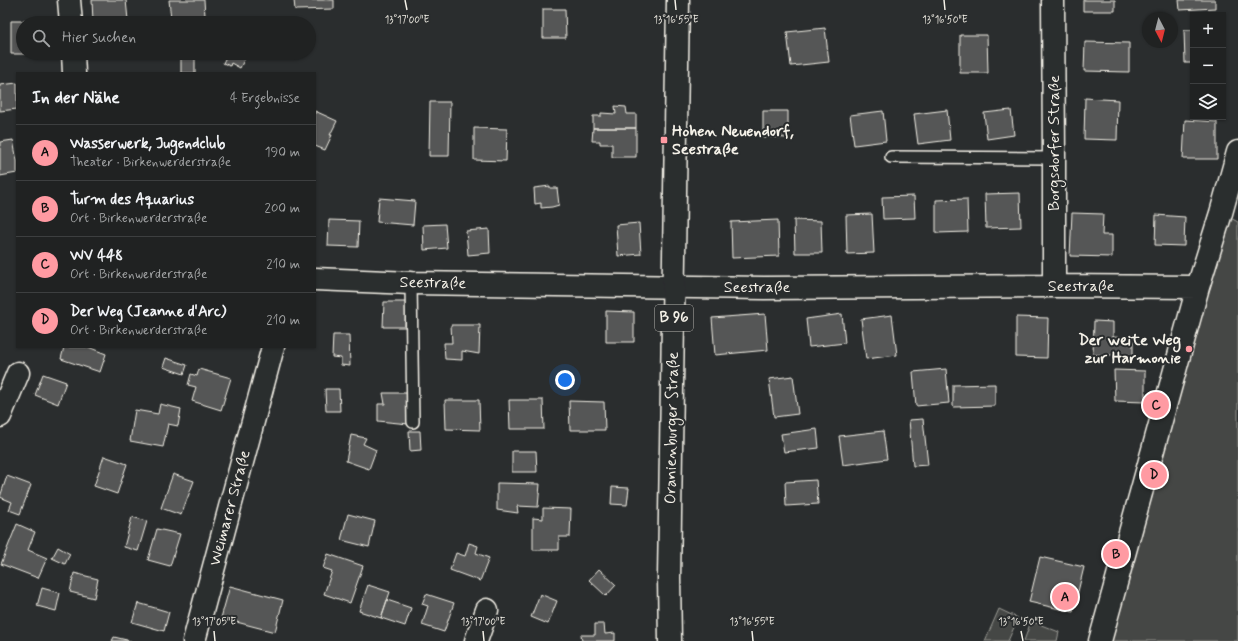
<!DOCTYPE html>
<html lang="de">
<head>
<meta charset="utf-8">
<style>
	body { margin:0; font-family:Mynerve,sans-serif; background:#282a2a; color:#f1f3f6 }
	.controls { position:absolute; right:12px; top:12px; display:grid; overflow:hidden; border-radius:0px; box-shadow:0 1px 3px #0004 }
	.controls button { width:36px; height:36px; display:grid; place-items:center; padding:0; border:0; border-bottom:1px solid #3d3f40; background:#202222; color:#f1f3f6; font:20px sans-serif }
	.compass { position:absolute; left:1142px; top:12px; width:36px; height:36px; border-radius:50%; background:#202222; box-shadow:0 1px 3px #0004; rotate:173deg }
	.you { position:absolute; left:565px; top:380px; width:14px; height:14px; margin:-10px; border:3px solid #fff; border-radius:50%; background:#1a73e8; box-shadow:0 0 0 6px #1a73e833 }
	.badge { display:grid; place-items:center; width:26px; height:26px; border-radius:50%; background:#ff9aa2; color:#111; font-size:13px; font-weight:700 }
	.pin { position:absolute; translate:-50% -50%; border:2px solid #fff; box-shadow:0 1px 4px #0006 }
	.list { margin:0; padding:0; list-style:none }
	h2 { display:flex; justify-content:space-between; align-items:center; height:52px; margin:0; padding:0 16px; font-size:17px }
	h2 small { font-size:13px; font-weight:400; color:#a2a4a5 }
	.list li { display:grid; grid-template-columns:26px 1fr auto; gap:12px; align-items:center; box-sizing:border-box; height:56px; padding:0 16px; border-top:1px solid #3d3f40 }
	.list b { display:block; font-size:15px; white-space:nowrap }
	.list p { margin:0; font-size:13px; white-space:nowrap; color:#a2a4a5 }
	.list em { font-size:13px; font-style:normal; color:#a2a4a5 }
	.icon { flex:none; width:22px; height:22px; fill:none; stroke:currentColor; stroke-width:2; stroke-linecap:round; stroke-linejoin:round }
	.map { position:relative; flex:none; width:1238px; height:641px; overflow:hidden }
	.search { position:absolute; background:#202222; box-shadow:0 1px 3px #0004; left:16px; top:16px; width:300px; height:44px; display:flex; align-items:center; gap:10px; box-sizing:border-box; padding:0 14px; border-radius:22px; color:#a2a4a5; font-size:15px }
	.panel { position:absolute; background:#202222; box-shadow:0 1px 3px #0004; left:16px; top:72px; width:300px; height:276px; border-radius:0px }
	.map>svg:first-child { display:block }
</style>
</head>
<body>
<div class="map">
<svg width="1238" height="641" viewBox="0 0 1238 641">
	<rect width="100%" height="100%" fill="#2a2d2e"/>
	<filter id="ink" filterUnits="userSpaceOnUse"><feTurbulence type="fractalNoise" baseFrequency=".025" numOctaves="2"/><feDisplacementMap in="SourceGraphic" scale="8" xChannelSelector="R" yChannelSelector="G"/><feConvolveMatrix kernelMatrix="1 2 1 2 8 2 1 2 1" color-interpolation-filters="sRGB"/></filter>
	<g filter="url(#ink)">
		<!-- green -->
		<path fill="#444645" stroke="#9c9c96" d="M1221 213 1238 222V641H1107Z
			M999 609 1018 618 1008 641H985Z
			M1031 621 1059 632 1057 641H1024Z"/>
		<!-- building -->
		<path fill="#555756" stroke="#f4f1e8" d="M92 0H126L128 20 93 22Z
			M169 0H204L205 16 171 19Z
			M294 0H334V9L295 10Z
			M1083 0H1115V11H1083Z
			M1179 0H1215V8L1180 10Z
			M543 9H565L566 38H543Z
			M11 21H34V23H23V53H34V54H11Z
			M825 28 829 62 791 66 787 32Z
			M1184 30H1193V63H1185Z
			M960 35H987L988 73H960Z
			M1085 42 1129 43V72L1084 71Z
			M181 53H195V73H181Z
			M228 53H244L247 54 240 68 231 63 230 66 223 63Z
			M17 83V109L0 111V85Z
			M1085 98 1118 100 1117 140 1084 139Z
			M430 102H450L449 156H429Z
			M615 106 626 107 627 114H636V128H593V116H601V113L616 114Z
			M947 110 950 140 918 144 914 114Z
			M1011 110 1014 135 987 139 984 113Z
			M315 111 337 121 330 135H332L325 150 315 146Z
			M763 111H788V138L763 137Z
			M883 111 886 141 854 145 850 115Z
			M1185 120 1217 122V159H1183Z
			M474 128 507 129 506 161 474 160Z
			M593 128H636V157H612V144H600V141H592Z
			M13 140 17 161V173L0 176V142Z
			M550 186V188H557L559 205 552 207 541 208V203L535 204 534 188Z
			M1020 193 1021 227 986 228 985 194Z
			M914 196 915 218 883 219 882 197Z
			M379 198 415 201 413 225 377 222Z
			M967 199 968 232 936 233V200Z
			M1072 213 1103 214 1102 235H1112V257L1070 256Z
			M872 214 874 253 847 254 846 215Z
			M1156 215 1185 217 1184 246 1155 245Z
			M329 220 359 221 358 247 328 246Z
			M778 220 779 256 732 258 731 222Z
			M794 220 821 221 822 253H795Z
			M639 223 641 254 618 256 616 225Z
			M445 224 447 248 424 250 423 225Z
			M489 229 490 253 468 255 466 231Z
			M384 302H406L405 327H383Z
			M606 311 634 312V342H606Z
			M765 314 768 350 715 355 712 318Z
			M842 314 845 343 809 347 806 319Z
			M892 315 897 355 866 359 861 319Z
			M1016 317 1048 318 1047 358 1016 357Z
			M1094 321 1113 322V337L1133 338V355H1093Z
			M451 325H480L479 354 462 351V360L445 359 444 343H452Z
			M333 335H349L350 366 341 365V358L332 357Z
			M64 347H88L106 354 100 372 61 359Z
			M166 358 187 365 184 374 163 367Z
			M199 369 231 378 221 410 192 401 196 387 188 385 191 374 197 376Z
			M946 369 949 403 916 406 913 372Z
			M1114 370 1145 371V402L1115 401Z
			M43 374 66 382 58 404 35 395Z
			M793 376 798 414 774 417 769 379Z
			M995 384V406L953 407V385Z
			M325 389H339L340 411H326Z
			M383 393H409V424L378 421V404H385Z
			M445 400H479L480 430 446 429Z
			M509 400H543L544 429H510Z
			M569 401 604 402 605 430H570Z
			M160 404 181 409 178 426 168 424 163 447 130 441 135 410 158 414Z
			M923 419 928 465 913 466 909 420Z
			M817 429 819 448 784 452 781 434Z
			M409 431H420L421 450 410 451Z
			M883 431 887 459 843 465 839 436Z
			M351 435 366 438 363 444 376 450 369 469 346 461Z
			M512 451H536L537 472H512Z
			M104 456 127 464 117 494 94 486Z
			M173 474 194 481 181 515 161 508Z
			M7 476 31 485 20 514 9 510 12 502 0 497Z
			M816 480 818 504 786 506 785 482Z
			M497 483 540 484 538 507 517 506 518 513 497 510Z
			M612 487 629 488 627 505 611 504Z
			M543 508 571 509 570 537H559V550H533V518L543 519Z
			M348 514 375 521 369 547 341 540Z
			M132 517 147 521 138 551 124 547Z
			M17 524 35 532 28 550 47 558 38 578 1 564Z
			M157 529 180 534 170 566 148 560Z
			M469 543 478 546 476 553 489 558 480 581 450 570 456 553 465 556Z
			M58 547 70 554 65 564 52 558Z
			M328 554 363 566 350 603 324 594 332 571 323 568Z
			M1040 557 1084 567 1073 612 1029 602Z
			M599 569 616 585 606 596 589 580Z
			M74 573 98 579 94 598 70 592Z
			M368 585 390 592 381 618 359 611Z
			M230 586 283 600 275 632 221 618Z
			M42 588 60 593 56 611 37 606Z
			M426 594 454 603 444 632 422 625 428 606 422 604Z
			M540 594 557 601 548 624 531 617Z
			M387 600 411 608 405 626 381 618Z
			M138 603 169 612 164 631 132 622Z
			M595 624H604L605 634 615 633V641H582L581 635H595Z
			M114 637 131 641H112Z"/>
		<g fill="none" stroke-linecap="round" stroke-linejoin="round">
			<defs>
				<path id="service" d="M891 157 1054 158
					M411 283 413 422"/>
				<path id="minor" d="M69 0 71 23
					M1053 0 1054 158V286
					M73 53 74 73
					M315 279 411 283 764 288 1054 286 1198 287
					M0 416 18 373
					M194 641 273 347
					M476 641 487 610
					M1100 641 1198 287 1221 213 1238 152"/>
				<path id="primary" d="M670 641 669 578 678 0"/>
			</defs>
			<!-- service casing -->
			<use href="#service" stroke="#f4f1e8" stroke-width="14"/>
			<!-- minor casing -->
			<use href="#minor" stroke="#f4f1e8" stroke-width="25"/>
			<!-- primary casing -->
			<use href="#primary" stroke="#f4f1e8" stroke-width="25"/>
			<!-- service -->
			<use href="#service" stroke="#2a2d2e" stroke-width="11"/>
			<!-- minor -->
			<use href="#minor" stroke="#2a2d2e" stroke-width="22"/>
			<!-- primary -->
			<use href="#primary" stroke="#2a2d2e" stroke-width="22"/>
		</g>
	</g>
	<!-- ticks -->
	<path fill="none" stroke="#f4f1e8" stroke-width="1.5" d="M405 0 407 10M675 0 676 10M944 0 945 10M214 631 215 641M483 631 484 641M752 631 753 641M1021 631 1023 641"/>
	<!-- markers -->
	<g fill="#ff9aa2" stroke="#2a2d2e" stroke-width="1.5">
		<rect x="660" y="136" width="8" height="8" rx="2"/>
		<circle cx="1189" cy="349" r="4"/>
	</g>
	<g text-anchor="middle" dominant-baseline="central" stroke-width="4" stroke-linejoin="round" paint-order="stroke">
		<!-- shield labels -->
		<rect fill="#2a2d2e" stroke="#b7b6b0" stroke-width="1" x="655" y="305" width="38" height="26" rx="3"/>
		<g font-size="15" font-weight="bold" fill="#f4f1e8">
			<text x="674" y="318">B 96</text>
		</g>
		<!-- poi labels -->
		<g font-size="16" font-weight="bold" fill="#f4f1e8" stroke="#2a2d2e" text-anchor="start">
			<text x="672" y="131">Hohen Neuendorf,<tspan x="672" dy="18">Seestraße</tspan></text>
			<text x="1181" y="340" text-anchor="end">Der weite Weg<tspan x="1181" dy="18">zur Harmonie</tspan></text>
		</g>
		<!-- street labels -->
		<g font-size="16" fill="#f4f1e8" stroke="#2a2d2e">
			<text transform="translate(1054 143) rotate(-90)">Borgsdorfer Straße</text>
			<text transform="translate(433 283) rotate(1)">Seestraße</text>
			<text x="1081" y="286">Seestraße</text>
			<text x="757" y="287">Seestraße</text>
			<text transform="translate(672 428) rotate(-89)">Oranienburger Straße</text>
			<text transform="translate(230 508) rotate(-75)">Weimarer Straße</text>
		</g>
	</g>
	<g font-size="10" text-anchor="middle" fill="#f4f1e8" stroke="#2a2d2e" stroke-width="4" stroke-linejoin="round" paint-order="stroke">
		<text x="407" y="23">13°17'00"E</text>
		<text x="676" y="23">13°16'55"E</text>
		<text x="945" y="23">13°16'50"E</text>
		<text x="214" y="625">13°17'05"E</text>
		<text x="483" y="625">13°17'00"E</text>
		<text x="752" y="625">13°16'55"E</text>
		<text x="1021" y="625">13°16'50"E</text>
	</g>
</svg>
<div class="controls">
<button>+</button>
<button>−</button>
<button><svg class="icon" aria-label="layers" viewBox="0 0 24 24"><path d="M12 4l9 5-9 5-9-5zM3 14l9 5 9-5"/></svg></button>
</div>
<svg class="compass" viewBox="-18 -18 36 36"><path d="M0-13l5 13h-10z" fill="#e53935"/><path d="M0 13l5-13h-10z" fill="#a2a4a5"/></svg>
<div class="you"></div>
<div class="pin badge" style="left:1065px;top:597px">A</div>
<div class="pin badge" style="left:1116px;top:554px">B</div>
<div class="pin badge" style="left:1156px;top:405px">C</div>
<div class="pin badge" style="left:1154px;top:475px">D</div>
<div class="search"><svg class="icon" aria-label="search" viewBox="0 0 24 24"><circle cx="10" cy="10" r="6"/><path d="M15 15l6 6"/></svg>Hier suchen</div>
<section class="panel">
<h2>In der Nähe<small>4 Ergebnisse</small></h2>
<ul class="list">
<li><span class="badge">A</span><div><b>Wasserwerk, Jugendclub</b><p>Theater · Birkenwerderstraße</p></div><em>190 m</em></li>
<li><span class="badge">B</span><div><b>Turm des Aquarius</b><p>Ort · Birkenwerderstraße</p></div><em>200 m</em></li>
<li><span class="badge">C</span><div><b>WV 448</b><p>Ort · Birkenwerderstraße</p></div><em>210 m</em></li>
<li><span class="badge">D</span><div><b>Der Weg (Jeanne d'Arc)</b><p>Ort · Birkenwerderstraße</p></div><em>210 m</em></li>
</ul>
</section>
</div>
</body>
</html>
